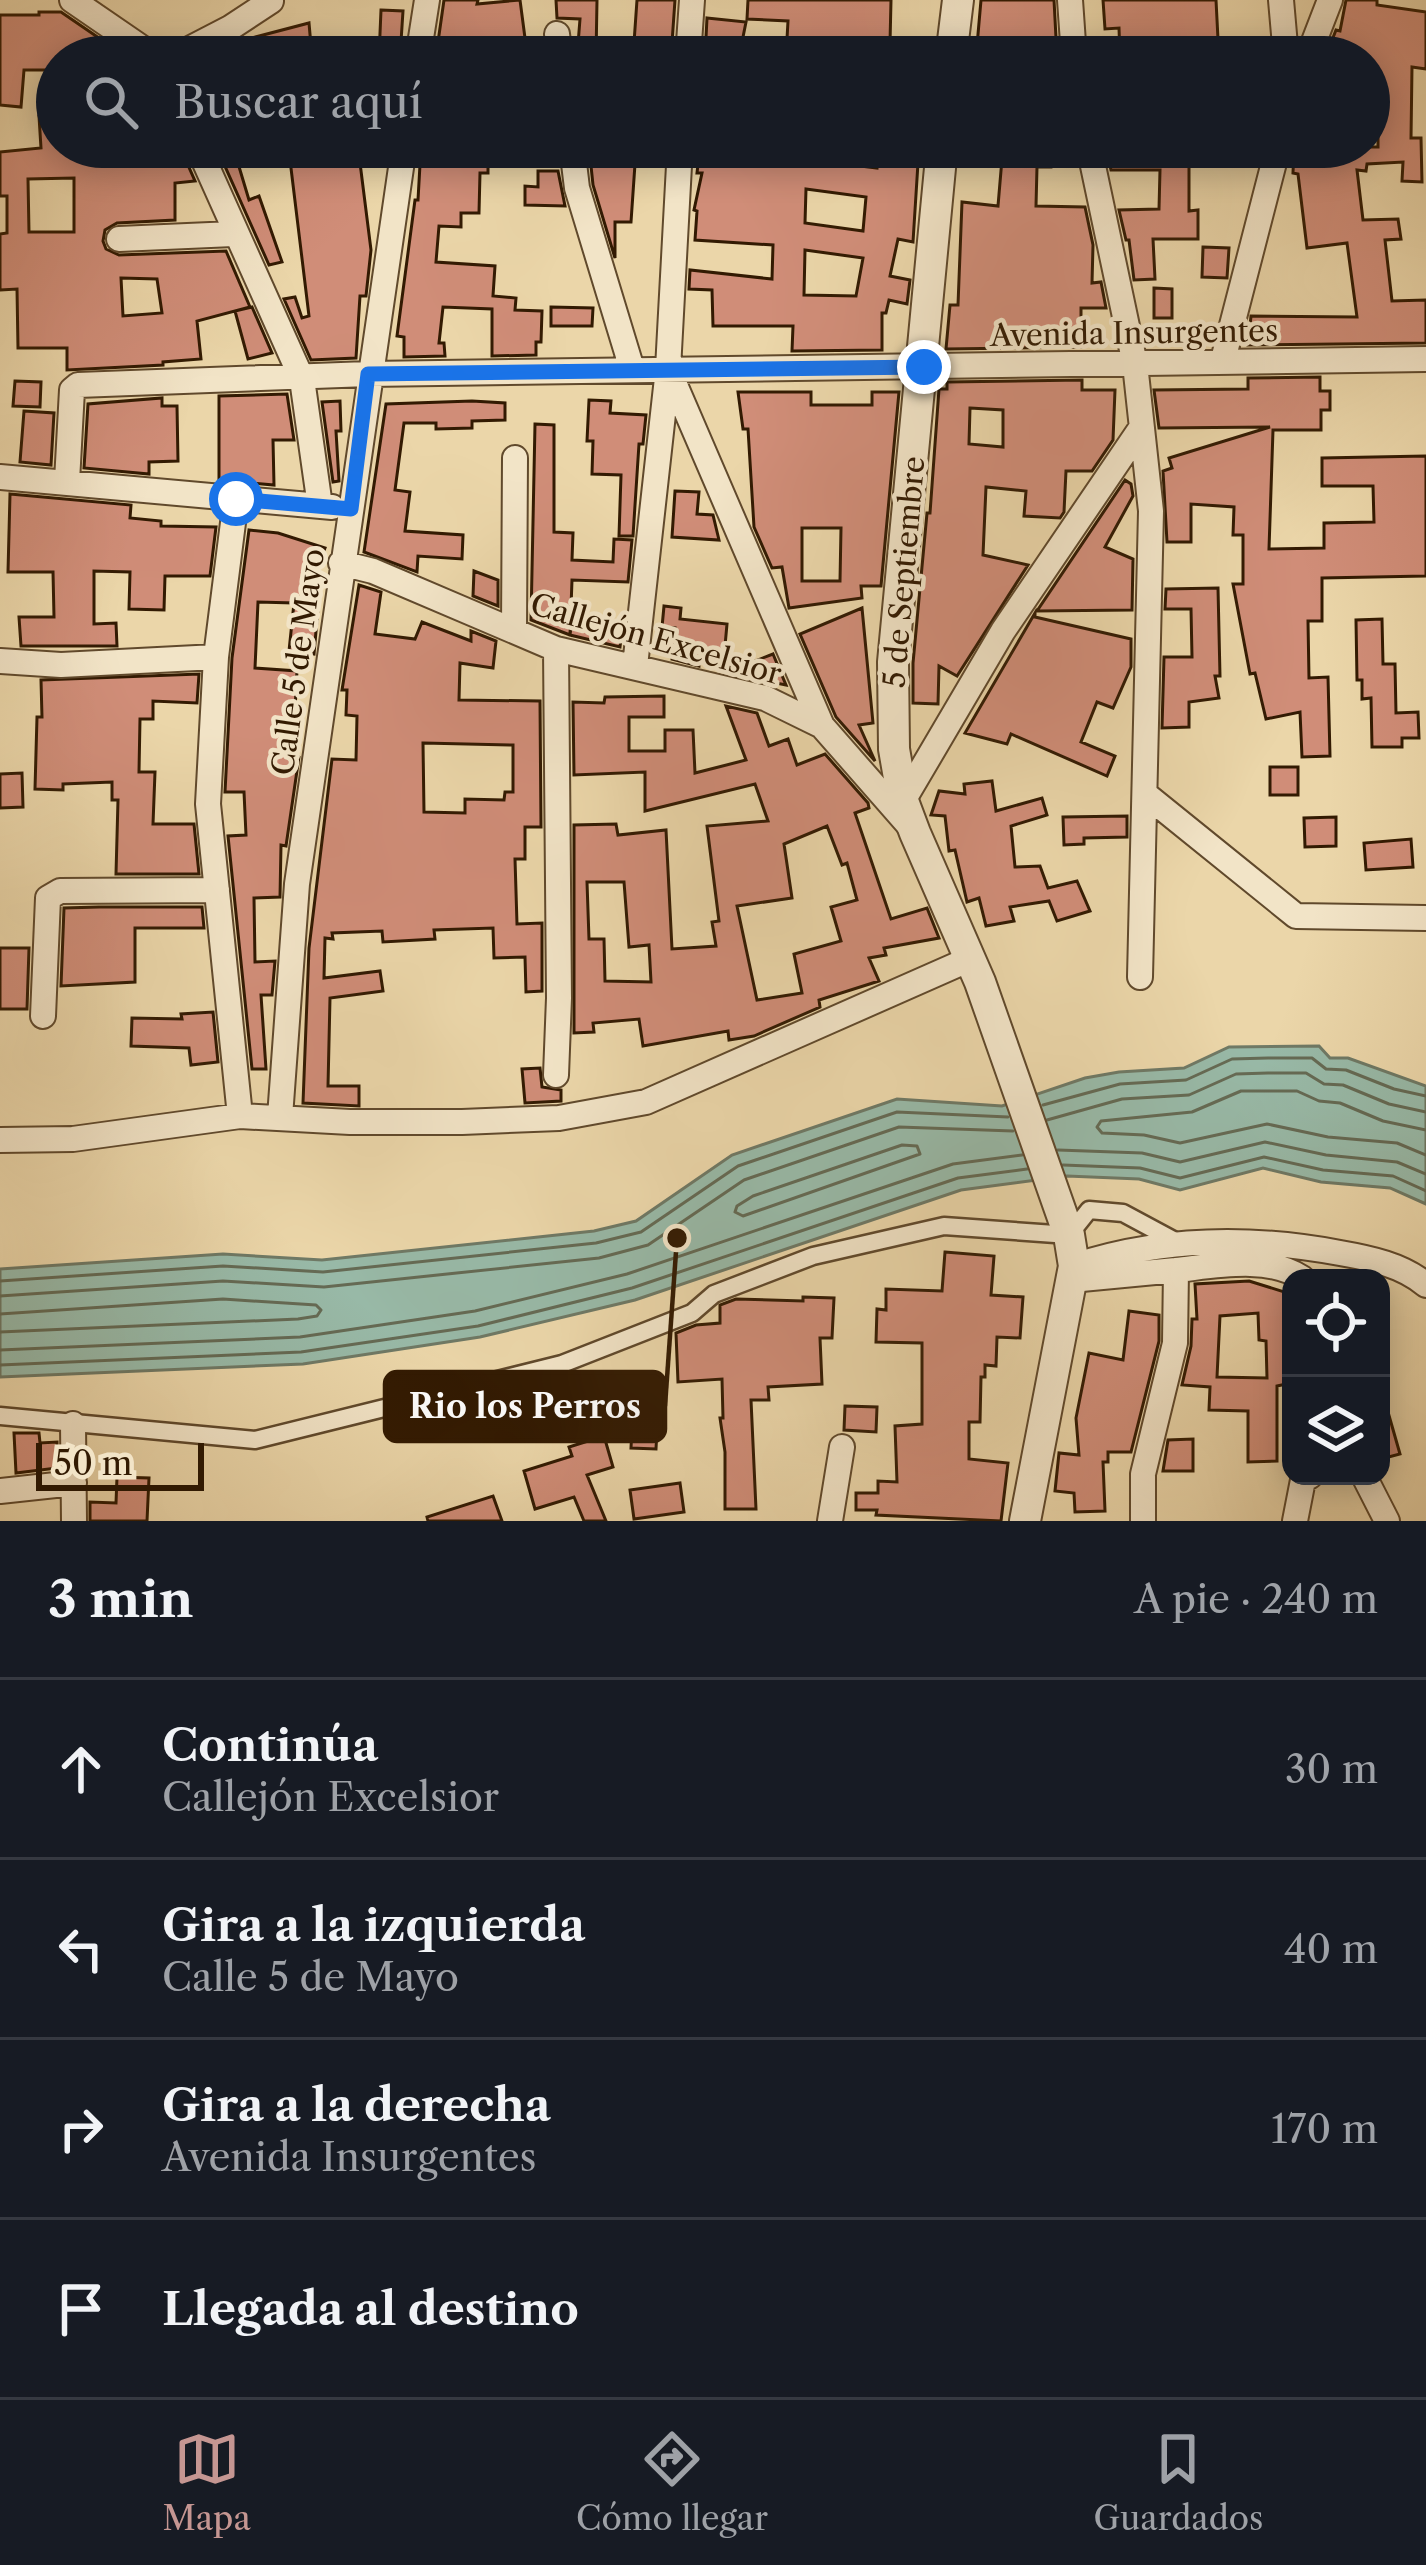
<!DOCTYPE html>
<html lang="es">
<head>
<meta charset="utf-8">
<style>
	body { margin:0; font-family:"Libre Caslon Text",serif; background:#20242c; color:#f1f3f6 }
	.controls { position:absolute; right:36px; bottom:36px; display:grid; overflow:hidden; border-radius:24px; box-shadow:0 6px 30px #0003 }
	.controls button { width:108px; height:108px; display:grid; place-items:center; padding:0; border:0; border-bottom:3px solid #363941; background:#171b24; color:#f1f3f6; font:60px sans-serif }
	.scale { position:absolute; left:36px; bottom:30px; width:168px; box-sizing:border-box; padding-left:12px; border:6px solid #321a02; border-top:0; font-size:33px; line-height:42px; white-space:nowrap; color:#321a02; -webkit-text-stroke:9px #f2e4c7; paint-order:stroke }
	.stop { position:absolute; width:36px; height:36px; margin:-27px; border:9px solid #1a73e8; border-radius:50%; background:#fff }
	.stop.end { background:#1a73e8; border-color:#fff; box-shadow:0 3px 12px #0008 }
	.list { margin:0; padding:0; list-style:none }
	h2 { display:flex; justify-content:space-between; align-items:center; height:156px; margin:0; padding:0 48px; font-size:51px }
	h2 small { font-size:39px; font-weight:400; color:#9ea1a6 }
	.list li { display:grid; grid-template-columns:78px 1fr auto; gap:36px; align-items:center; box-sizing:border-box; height:180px; padding:0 48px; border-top:3px solid #363941 }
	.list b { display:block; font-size:45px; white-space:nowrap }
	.list p { margin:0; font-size:39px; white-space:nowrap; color:#9ea1a6 }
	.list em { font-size:39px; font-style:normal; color:#9ea1a6 }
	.icon { flex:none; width:66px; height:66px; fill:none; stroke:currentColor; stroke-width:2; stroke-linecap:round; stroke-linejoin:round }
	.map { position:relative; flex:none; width:1426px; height:1521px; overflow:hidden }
	.search { position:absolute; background:#171b24; box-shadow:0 6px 30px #0003; left:36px; right:36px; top:36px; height:132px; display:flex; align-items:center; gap:30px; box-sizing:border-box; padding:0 42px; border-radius:66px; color:#9ea1a6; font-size:45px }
	.sheet { height:876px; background:#171b24 }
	nav { display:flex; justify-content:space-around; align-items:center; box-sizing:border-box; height:168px; border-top:3px solid #363941; background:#171b24; font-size:33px; color:#9ea1a6 }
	nav a { display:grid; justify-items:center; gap:6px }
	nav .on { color:#c59692 }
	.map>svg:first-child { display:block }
</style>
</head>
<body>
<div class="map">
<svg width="1426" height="1521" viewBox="0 0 1426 1521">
	<rect width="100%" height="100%" fill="#ebd6a9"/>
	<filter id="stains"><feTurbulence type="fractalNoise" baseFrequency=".00167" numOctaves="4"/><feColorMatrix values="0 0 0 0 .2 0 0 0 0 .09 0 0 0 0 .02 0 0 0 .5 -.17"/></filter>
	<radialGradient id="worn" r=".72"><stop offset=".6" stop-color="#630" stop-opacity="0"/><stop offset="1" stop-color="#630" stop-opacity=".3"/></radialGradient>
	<!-- water -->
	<path fill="#98b9a7" stroke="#6f7965" stroke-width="3" d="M1319 1046 1330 1058H1348L1426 1086V1204L1390 1188 1321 1182 1263 1168 1180 1190 1139 1179 1067 1176 961 1190 635 1300 480 1337 303 1364 0 1377V1269L223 1254 322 1260 594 1231 636 1221 732 1155 897 1099 1002 1106 1085 1078 1119 1072 1184 1068 1229 1047Z"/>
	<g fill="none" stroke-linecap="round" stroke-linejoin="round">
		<!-- shore -->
		<path stroke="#656a54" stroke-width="3" d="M1043 1105 1120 1084 1186 1080 1232 1059 1268 1058H1312L1326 1069 1346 1070 1394 1089 1426 1096
			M1047 1120 1122 1099 1189 1095 1236 1074 1268 1073H1306L1324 1084 1343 1085 1389 1104 1426 1112
			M1426 1130 1383 1121 1340 1103 1319 1101 1297 1091H1241L1192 1112 1101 1121 1097 1127 1102 1133 1144 1135 1180 1143 1267 1124 1328 1137 1397 1143 1426 1155
			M902 1145 917 1146 920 1154 743 1216 735 1212 737 1206 753 1196Z
			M1058 1150 1142 1153 1180 1162 1265 1142 1326 1155 1397 1162 1426 1174
			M1063 1165 1140 1168 1180 1178 1264 1157 1323 1170 1393 1176 1426 1191
			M0 1281 223 1266 323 1272 596 1243 641 1232 738 1166 897 1112 1008 1117
			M0 1296 223 1281 324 1287 599 1258 648 1245 744 1180 899 1127 1013 1131
			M0 1314 223 1299 316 1305 321 1310 317 1316 298 1319 0 1332
			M0 1350 300 1337 475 1311 627 1274 953 1164 1022 1155
			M0 1365 301 1352 478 1326 632 1288 958 1178 1027 1169"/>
	</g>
	<!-- building -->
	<path fill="#d08d78" stroke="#321a02" stroke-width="3" fill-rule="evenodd" d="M444 0H478L477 4 520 0 525 38 471 45 469 57 436 56Z
		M556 0H597L596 57H577L580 19 557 18Z
		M637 0H675L671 57H633Z
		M748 0H891L890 43H829L828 57H786L788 21 747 19Z
		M981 0H1054L1057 57H976Z
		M1103 0H1216L1218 39H1253V57H1120L1119 28 1105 29Z
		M1346 0H1377V5L1426 12V69L1412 67 1411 138H1421L1422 182 1402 181 1403 162 1367 164 1366 171 1357 170 1363 220 1398 219 1401 239 1385 240 1392 301 1426 300V343L1248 345 1251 316 1357 317 1347 243 1307 248 1298 174 1293 173 1294 147H1378V111L1369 110V57L1327 53 1336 30 1340 31Z
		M381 10 403 11 400 57H379Z
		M39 12H61L115 49 99 52V57H57V70H24L21 107 0 105V15H39Z
		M707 18 746 22 739 57H705Z
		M309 23 312 57H285L284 51 249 57 244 40Z
		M57 114V147H104L105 159 149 156 148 147H176L177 154H183L195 181 175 183V220L117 223 105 230 103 241 106 249 119 255 226 251 250 307 197 321 201 359 163 362V365L67 370V348H18L17 289 0 290V234L7 233V196H0V152L41 148 39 116ZM74 178V232H29L28 179ZM121 278 157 279 162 313 123 316Z
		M294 147H358L371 250 366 296H360L356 358 311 360 284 299 295 297 302 318 309 316 290 160H296Z
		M421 147H488V173H480L479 213H461V227L439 226 436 262 495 266 493 296 516 298 515 310 542 311 541 342H536V355L492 356V309L443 307 439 343H444L445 356 404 357V337L397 336 415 200H418Z
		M589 147H663V162L635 164 631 222H615V258L593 185Z
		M700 147H733L732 154 795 159 796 147H829L827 162 877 168 878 147H919L913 242 898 239 890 276 910 280 907 304 889 300 886 313H882V350L792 351 793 326H713L712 290 689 289 690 270 772 279 773 245 695 240 697 211 694 210 702 173H697ZM806 189 866 197 863 231 805 223ZM805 250 863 258 856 296 804 295Z
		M1003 147H1052L1051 167H1037L1036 206 1085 207 1093 245 1092 283 1101 282 1106 308H1081V347L946 349 950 305H958L962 202 998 206Z
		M1106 147H1222V166L1189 165V211L1198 210V239H1153L1155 279 1134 280 1129 240H1126L1119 210 1159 209 1160 170H1111Z
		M234 150 249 200 259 196 282 262 269 265 220 155Z
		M538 171H558L565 206 525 205V186L538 187Z
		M1203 247 1229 248 1227 278 1202 277Z
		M1154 288 1172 289V318H1154Z
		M252 307 272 353 248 359 235 311Z
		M551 307 593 308 592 326H551Z
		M1320 377V391H1330V410H1321V430H1273L1269 549 1324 548V523L1374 522 1373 486H1322V458L1426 456V576L1322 578V621H1308L1309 678 1328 677 1330 756 1302 757 1300 712 1266 719 1255 673 1250 674 1233 584H1243V535H1233L1234 507 1191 504V542H1167L1163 471 1172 468 1169 458 1270 427 1159 428 1154 390 1248 389V378Z
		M1082 380V390H1115L1113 440 1092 471H1066L1064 512 1060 518 1024 516 1026 491 986 487 983 555 1028 565 957 676 939 666 938 704 913 703V663L927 513H930L939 389H947V382ZM970 408 1003 410V447L969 444Z
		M15 381 41 382 40 407 13 406Z
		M738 392H811V405H872V392H899L881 586H861L862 598 789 608 782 567 772 568 754 527 748 429H743ZM802 528H841L840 581H802Z
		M287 394 294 440H273L274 485 219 480V396Z
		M162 398V406H177L178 461 149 462V474L84 468 88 404Z
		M589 400 611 401 610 413 646 415 643 444H639L633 536H619L621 475 592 474 593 441H587Z
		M340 401 341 431H336L339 481 333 482 322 402Z
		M472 401 505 403V420L472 421V428L436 429V423H404L395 490 410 492 405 531 463 535 462 559 418 556 417 572 364 552 386 404Z
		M24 411 54 413 51 465 20 462Z
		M535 424 554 425V532L573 533 572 560 613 562 614 539 632 540 628 582 572 580 570 635 531 620Z
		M1125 480 1131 484 1133 496 1105 547 1133 559 1132 610 1037 611Z
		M675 491 699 492 697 514 713 515 719 540 672 537Z
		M10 494 131 505 130 518 161 521V526L216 527 210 576H165L164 610 129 609 130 572 94 571V624L116 623 117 646H21L19 617H54L53 572H8Z
		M249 530 278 533 325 548 311 586H320L314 654 289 651 294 603 258 602 255 668 297 671 293 750 299 757 286 846 281 845 280 897 254 898 255 962 275 961 272 995H261L266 1069H252L228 836 246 835 244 792H225L232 658Z
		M474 571 498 580V606L473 596Z
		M359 585 381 592 375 634 415 639 422 622 471 641V631L496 641 493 668 460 663 459 700 540 701 541 827H525V859H515L517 924 542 923V991L526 992 525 957 494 958 493 928 434 930 435 939 383 942 382 931 332 933 333 939 325 938 324 978 380 971 383 991 330 998 328 1086H359V1106L303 1103 309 948 332 759 356 760 357 716 346 715 347 690H342ZM423 743 513 745V792H505L504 800 465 799V813L424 812Z
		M1218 588 1220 676H1215L1219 698 1189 702V727L1162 728 1164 657H1192L1191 609H1165L1166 589Z
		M664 606 681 608 680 619 727 624 724 657 700 655 699 666 672 659 675 628 662 627Z
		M862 608 873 723 859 725 875 761 836 717 800 634Z
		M1035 613V617L1131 639V667L1113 708 1097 702 1081 742 1115 756 1107 776 1011 734 1007 744 965 733Z
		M572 619 623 622 620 647 570 635Z
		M1382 619 1383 664H1395L1396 713 1418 712 1419 738H1402V747H1372L1371 698 1362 699V680H1357L1356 620Z
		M773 654 786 685 746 677 742 666Z
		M199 674 197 703 153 701V719H140L139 772H155L153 824H194L199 874H116L118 800H112V782L63 784V790L35 789 37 717H42L41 680Z
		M664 696V717H629V751H665V730H693L695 773 746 760 726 706 757 713 769 746 788 739 797 765 825 754 868 803 869 808 855 813 891 919 927 908 939 938 884 948 886 955 869 958 879 981 819 1000 820 1007 754 1036 729 1040 728 1031 643 1046 639 1019 593 1023 594 1032 574 1033V825L616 824 618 835 666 830 672 949 716 946 712 922 719 921 707 826 768 821 755 784 645 811V772L574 775 573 702 604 703 605 697ZM827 826 842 865 847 863 857 900 831 907 841 941 794 954 802 993 757 1000 737 906 792 898 784 844ZM587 882H624L629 947 649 945 651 982 605 981 604 939H589Z
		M1270 767H1298V795H1270Z
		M22 773 23 807 0 808V774Z
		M992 781 996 811 1042 798 1047 815 1011 826 1015 867 1040 866 1048 888 1077 881 1090 911 1057 921 1049 901 1010 907 1014 921 986 926 979 898 967 902 955 850 949 851 945 816 931 815 939 791 965 794 964 784Z
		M1127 816V837L1084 838V844L1064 845 1063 817Z
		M1336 817V846L1305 847 1304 818Z
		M1411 839 1413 867 1366 870 1364 843Z
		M99 907H202L204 928H135V982L61 986 64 908Z
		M0 948H29L27 1009H0Z
		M213 1012 218 1062 191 1065 189 1048 131 1046 132 1018 182 1019 181 1014Z
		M540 1068 542 1087 561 1090V1101L525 1103 522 1069Z
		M945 1252 994 1256 991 1295 1023 1297 1020 1338 997 1337 996 1366 985 1365V1377H981L980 1422H969V1459L1008 1463 1001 1521 876 1515 877 1510H856V1493H878V1481L897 1482 895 1426 922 1424V1343L876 1342 877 1309 886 1310V1289L942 1291Z
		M1249 1281 1291 1294V1383L1277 1386V1461L1248 1462V1411L1209 1410 1210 1387 1182 1385 1191 1346 1192 1319H1197L1195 1284ZM1258 1313 1259 1340 1266 1341 1267 1378 1217 1377 1220 1316Z
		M803 1297 834 1298 832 1338H820L822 1384 768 1387 769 1400H751L756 1509H725V1452L720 1418H723L722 1379 678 1382 676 1333 696 1325 720 1323V1305L736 1299 803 1301Z
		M1129 1311 1159 1315V1341L1131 1452H1108V1462H1103L1105 1511 1075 1512 1074 1493 1055 1491 1059 1453 1079 1455 1076 1418 1089 1353 1123 1360Z
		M1386 1405 1400 1454 1381 1459V1406Z
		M845 1406 877 1407 876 1432 844 1430Z
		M632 1427 657 1429 656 1449 631 1448Z
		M14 1433H39L40 1443 57 1442V1468L16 1473Z
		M604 1436 613 1467 587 1475 606 1521H584L574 1497 535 1509 524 1471 572 1456 569 1447Z
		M1193 1439V1471H1163L1168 1440Z
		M117 1477 149 1478 147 1521H90V1502L116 1503Z
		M680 1483 684 1512 634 1519 630 1490Z
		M493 1496 502 1521H428L427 1517Z"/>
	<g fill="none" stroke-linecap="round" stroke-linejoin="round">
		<defs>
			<path id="pedestrian" d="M0 1416 255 1440 562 1364 692 1313 714 1294 813 1256 944 1226 1069 1235 1089 1210 1123 1213 1177 1242"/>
			<path id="minor" d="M72 0 155 57
				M1070 0 1074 57
				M1281 0 1286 57
				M557 34 560 57
				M174 57 230 28 271 1
				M418 57 427 0
				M688 57 692 0
				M1308 57 1330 0
				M198 147 302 379 320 506
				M572 147 577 188 632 369
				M1089 147 1135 364 1151 511 1140 977
				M119 239 233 234
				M1223 360 1278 147
				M669 371 822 726
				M0 477 332 507
				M67 481 72 390 78 385 368 374 1426 359
				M236 499 216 657 208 804 240 1116
				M341 563 373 571 556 649 765 698 822 726 907 823
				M514 630 515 458
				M0 661 61 665 216 657
				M635 666 668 369 680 147
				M1145 794 1296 916 1426 918
				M903 801 1003 631 1141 428
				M43 1016 48 898 60 891 217 890
				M556 1075 559 998 556 649
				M280 1117 297 884 404 147
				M0 1140 73 1139 240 1116 350 1122H462L559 1118 646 1102 970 959
				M1074 1266C1162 1237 1250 1236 1340 1253 1369 1258 1403 1265 1426 1285
				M1176 1270C1215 1266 1268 1255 1302 1278
				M1071 1280 1176 1270 1175 1343 1143 1474V1521
				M73 1424 74 1521
				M1364 1476 1387 1521
				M0 1491 74 1483
				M830 1521 842 1447
				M1295 1521 1303 1480 1310 1476"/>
			<path id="tertiary" d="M951 57 958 0
				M942 147 893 662 894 749 903 801 915 833 980 982 1069 1235 1074 1266 1025 1521"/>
		</defs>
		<!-- pedestrian casing -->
		<use href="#pedestrian" stroke="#60492c" stroke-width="21"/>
		<!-- minor casing -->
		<use href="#minor" stroke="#60492c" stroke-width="28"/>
		<!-- tertiary casing -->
		<use href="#tertiary" stroke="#60492c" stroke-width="34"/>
		<!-- pedestrian -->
		<use href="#pedestrian" stroke="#f2e4c7" stroke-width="16"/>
		<!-- minor -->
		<use href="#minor" stroke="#f2e4c7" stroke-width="24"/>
		<!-- tertiary -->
		<use href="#tertiary" stroke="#f2e4c7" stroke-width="30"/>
	</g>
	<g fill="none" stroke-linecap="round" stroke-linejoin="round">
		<!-- route -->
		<path stroke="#1a73e8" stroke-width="15" d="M236 499 351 509 368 374 924 367"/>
	</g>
	<g text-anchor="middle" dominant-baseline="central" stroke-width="9" stroke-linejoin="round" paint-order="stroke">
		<!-- street labels -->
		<g font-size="30" fill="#321a02" stroke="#f2e4c7">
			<text transform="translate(1134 333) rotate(-1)">Avenida Insurgentes</text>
			<text transform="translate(904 572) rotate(-85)">5 de Septiembre</text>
			<text transform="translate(656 639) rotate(16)">Callejón Excelsior</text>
			<text transform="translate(298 662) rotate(-82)">Calle 5 de Mayo</text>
		</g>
	</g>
	<!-- callouts -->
	<path fill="none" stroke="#321a02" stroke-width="4.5" d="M677 1238L665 1406"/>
	<circle fill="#321a02" stroke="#f2e4c7" stroke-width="4.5" cx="677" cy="1238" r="12"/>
	<rect fill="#321a02" stroke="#321a02" stroke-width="4.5" x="385" y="1372" width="280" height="69" rx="12"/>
	<g font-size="33" text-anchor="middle" font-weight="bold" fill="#fff">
		<text x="525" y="1418">Rio los Perros</text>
	</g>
	<rect width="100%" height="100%" filter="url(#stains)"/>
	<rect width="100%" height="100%" fill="url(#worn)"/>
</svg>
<div class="controls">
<button><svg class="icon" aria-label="locate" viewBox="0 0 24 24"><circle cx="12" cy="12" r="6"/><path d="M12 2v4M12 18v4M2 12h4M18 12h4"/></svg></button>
<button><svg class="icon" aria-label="layers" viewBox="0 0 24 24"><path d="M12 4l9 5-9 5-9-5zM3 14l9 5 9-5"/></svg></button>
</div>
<div class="scale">50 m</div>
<div class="stop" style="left:236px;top:499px"></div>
<div class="stop end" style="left:924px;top:367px"></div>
<div class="search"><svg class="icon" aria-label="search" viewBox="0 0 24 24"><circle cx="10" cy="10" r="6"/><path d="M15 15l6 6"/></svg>Buscar aquí</div>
</div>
<section class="sheet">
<h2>3 min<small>A pie · 240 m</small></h2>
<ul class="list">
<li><svg class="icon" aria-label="ahead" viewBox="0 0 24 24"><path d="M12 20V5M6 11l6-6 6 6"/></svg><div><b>Continúa</b><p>Callejón Excelsior</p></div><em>30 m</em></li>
<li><svg class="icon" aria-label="left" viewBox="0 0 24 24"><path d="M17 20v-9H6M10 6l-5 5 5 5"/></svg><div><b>Gira a la izquierda</b><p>Calle 5 de Mayo</p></div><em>40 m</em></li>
<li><svg class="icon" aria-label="right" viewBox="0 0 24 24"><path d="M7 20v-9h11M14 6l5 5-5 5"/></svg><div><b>Gira a la derecha</b><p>Avenida Insurgentes</p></div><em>170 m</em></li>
<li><svg class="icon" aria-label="arrive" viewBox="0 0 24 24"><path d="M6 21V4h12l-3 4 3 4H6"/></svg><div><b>Llegada al destino</b></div></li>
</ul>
</section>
<nav>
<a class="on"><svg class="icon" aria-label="map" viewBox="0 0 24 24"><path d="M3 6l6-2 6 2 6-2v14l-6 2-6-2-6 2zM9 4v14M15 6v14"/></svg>Mapa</a>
<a><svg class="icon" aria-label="directions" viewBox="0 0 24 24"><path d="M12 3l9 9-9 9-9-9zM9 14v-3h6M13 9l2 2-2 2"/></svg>Cómo llegar</a>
<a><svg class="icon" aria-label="saved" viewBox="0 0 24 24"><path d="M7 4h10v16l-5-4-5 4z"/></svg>Guardados</a>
</nav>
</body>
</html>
